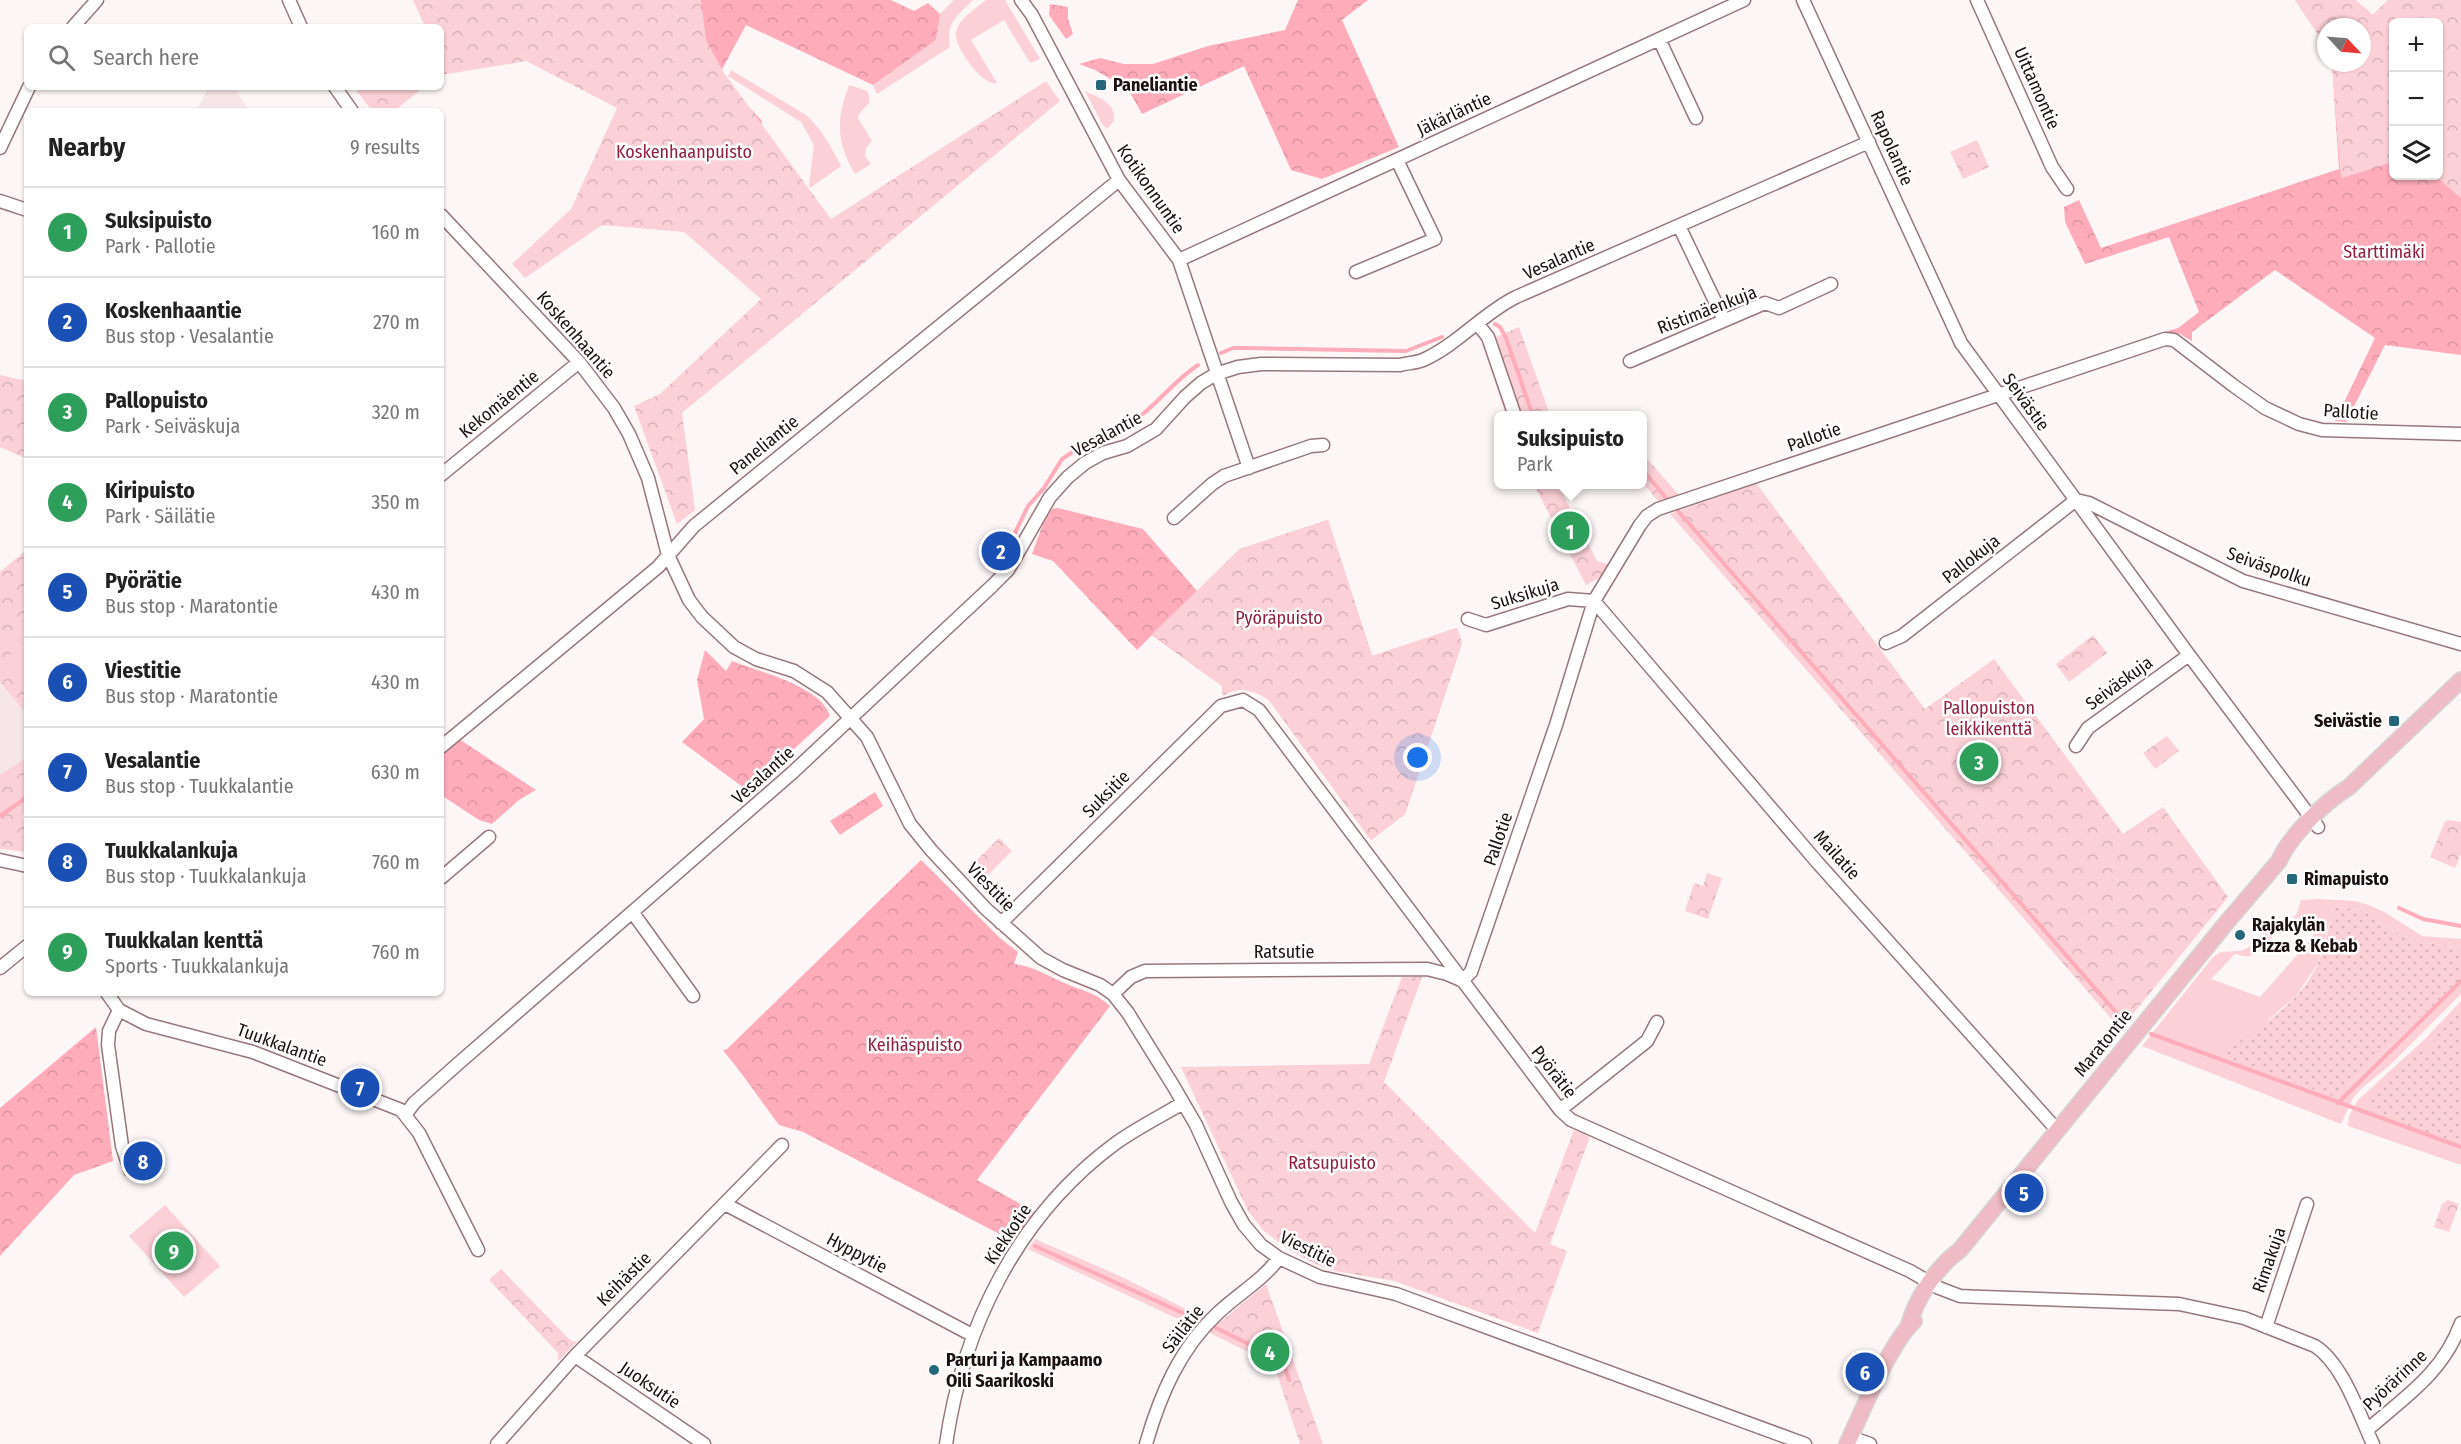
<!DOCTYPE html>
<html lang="en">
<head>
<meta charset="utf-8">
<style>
	body { margin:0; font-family:"Fira Sans Condensed",sans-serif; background:#f6f6f6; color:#222 }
	.controls { position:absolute; right:18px; top:18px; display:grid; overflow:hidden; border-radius:9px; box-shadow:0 2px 4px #0004 }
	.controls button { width:54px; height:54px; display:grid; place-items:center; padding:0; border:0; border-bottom:2px solid #e0e0e0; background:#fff; color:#222; font:30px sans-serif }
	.compass { position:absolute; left:2317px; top:18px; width:54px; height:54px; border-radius:50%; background:#fff; box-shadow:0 2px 4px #0004; rotate:116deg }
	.you { position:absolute; left:1418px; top:758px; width:21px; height:21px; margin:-15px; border:4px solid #fff; border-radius:50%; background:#1a73e8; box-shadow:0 0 0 9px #1a73e833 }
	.badge { display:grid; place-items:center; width:39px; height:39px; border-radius:50%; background:#236779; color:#fff; font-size:20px; font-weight:700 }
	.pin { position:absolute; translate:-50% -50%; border:3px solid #fff; box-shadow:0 2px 6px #0006 }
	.popup { position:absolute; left:1494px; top:411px; width:153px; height:78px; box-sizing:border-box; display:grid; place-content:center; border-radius:9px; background:#fff; filter:drop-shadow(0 2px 4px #0005); font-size:20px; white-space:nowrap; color:#767676 }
	.popup b { font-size:22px; color:#222 }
	.popup::after { content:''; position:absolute; left:50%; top:100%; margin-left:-12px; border:12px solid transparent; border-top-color:#fff }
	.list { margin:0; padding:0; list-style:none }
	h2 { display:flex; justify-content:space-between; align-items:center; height:78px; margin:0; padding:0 24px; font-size:26px }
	h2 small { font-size:20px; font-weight:400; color:#767676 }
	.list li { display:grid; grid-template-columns:39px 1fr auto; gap:18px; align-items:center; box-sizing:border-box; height:90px; padding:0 24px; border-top:2px solid #e0e0e0 }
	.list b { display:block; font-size:22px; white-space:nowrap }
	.list p { margin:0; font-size:20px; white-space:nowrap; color:#767676 }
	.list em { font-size:20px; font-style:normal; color:#767676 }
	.icon { flex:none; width:33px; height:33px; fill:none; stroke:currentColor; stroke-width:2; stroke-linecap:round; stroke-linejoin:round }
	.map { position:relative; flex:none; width:2461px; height:1444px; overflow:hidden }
	.search { position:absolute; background:#fff; box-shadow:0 2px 4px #0004; left:24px; top:24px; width:420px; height:66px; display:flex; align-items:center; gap:15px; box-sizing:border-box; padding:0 21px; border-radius:9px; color:#767676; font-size:22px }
	.panel { position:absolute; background:#fff; box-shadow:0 2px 4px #0004; left:24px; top:108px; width:420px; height:888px; border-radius:9px }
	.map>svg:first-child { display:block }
</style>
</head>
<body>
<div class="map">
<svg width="2461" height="1444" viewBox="0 0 2461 1444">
	<defs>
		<pattern id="forest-crowns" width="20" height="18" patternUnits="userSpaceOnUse" patternTransform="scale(1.5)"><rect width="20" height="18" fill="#feacba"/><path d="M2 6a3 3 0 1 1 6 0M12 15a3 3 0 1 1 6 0" fill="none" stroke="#d9939f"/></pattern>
		<pattern id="park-crowns" width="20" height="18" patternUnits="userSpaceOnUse" patternTransform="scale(1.5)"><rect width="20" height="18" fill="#fbd1d7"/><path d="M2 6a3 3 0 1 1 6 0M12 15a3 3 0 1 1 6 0" fill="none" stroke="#d7b2b8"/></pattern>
		<pattern id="garden-dots" width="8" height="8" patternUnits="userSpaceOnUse" patternTransform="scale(1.5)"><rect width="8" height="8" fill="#fbd1d7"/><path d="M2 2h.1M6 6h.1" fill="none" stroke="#d7b2b8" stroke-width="1.8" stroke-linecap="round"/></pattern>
	</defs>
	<rect width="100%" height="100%" fill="#fdf6f7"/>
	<!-- built -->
	<path fill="#f7e6e8" d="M209 87H234L249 111H196Z
		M0 682 27 715V757L0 775Z"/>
	<!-- grass -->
	<path fill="#fbd1d7" d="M954 0H973C956 17 946 22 950 47L877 94 873 85 936 40 940 14Z
		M986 0H1005L1040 59 1030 63 1004 20 971 40 997 83C982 87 952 44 956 31 960 18 976 8 986 0Z
		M731 70 806 115C822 129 831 147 841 166L810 188 809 185 814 145 801 122 728 76Z
		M849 85 867 91C875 108 862 104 858 118L872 141 866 148 865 156 871 164 855 174C836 142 836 119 849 85Z
		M1085 91C1099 98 1116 102 1114 121L1107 129 1102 124Z
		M27 591V702L10 680 0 624Z
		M2318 899 2355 901 2369 905 2386 913 2422 936 2461 939V947L2425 943 2398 934 2362 910 2334 907 2318 963 2296 996 2268 1020 2336 1097 2461 979V994L2390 1065 2362 1088 2353 1098 2341 1124 2142 1046 2213 957C2222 950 2226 952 2237 951 2253 950 2261 934 2270 923L2278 922C2276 936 2263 952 2250 956 2245 957 2239 955 2235 954L2211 979 2260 997 2312 938 2316 927 2292 925 2289 921 2296 915 2301 900Z
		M2461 1001V1008L2416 1129 2461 1145V1165L2348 1126 2349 1116 2358 1100 2425 1039Z
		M165 1205 220 1266 184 1297 129 1236Z
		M1035 1239 1120 1276 1202 1317 1191 1325 1028 1249Z"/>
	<!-- forest -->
	<path fill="url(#forest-crowns)" d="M608 0H891L914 11 928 3 940 14 936 40 873 85 746 25 719 75 762 121 755 176Z
		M1298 0H1368L1342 20 1399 147 1322 179 1291 170 1244 66 1142 114 1128 89 1095 70 1079 64 1100 58 1124 64H1153L1208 46 1285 30Z
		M2295 0H2355L2373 15 2388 0H2461L2438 22H2394V176H2438L2461 154V355L2385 345 2346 422 2335 421 2375 338 2275 270 2192 332V341L2180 334 2165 332 2178 328 2199 312 2169 237 2085 264 2065 222 2064 207 2079 200 2101 248 2339 169 2332 63H2362V27H2326V46Z
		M1050 4 1068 7V19L1073 34 1066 39 1049 15Z
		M1058 508 1143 529 1197 591 1240 549 1328 520 1372 656 1457 628 1462 643 1405 814 1371 840 1269 700C1253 690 1239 685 1223 696L1222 686 1152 635 1137 650 1053 561 1032 554 1043 524 1052 509Z
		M705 650 726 671 732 661C759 672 821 686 830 716L748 791 682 742 704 719 697 680Z
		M459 739 536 790 519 800 492 824 479 820 441 795V754Z
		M875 792 883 806 840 835 830 821Z
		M921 860 1001 939 1018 952 1014 964C1034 966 1049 977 1067 984 1085 992 1094 992 1110 1006L977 1180 1035 1212 1013 1241 803 1132 779 1125 725 1051Z
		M96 1027 113 1161 74 1175 0 1256V1108Z"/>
	<!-- park -->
	<path fill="url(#park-crowns)" d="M413 0H701L706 40 724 73 831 219 1046 81 1060 101 682 413 695 510 677 524 634 406 660 394 761 299 684 232 602 225 525 278 512 264 571 209 617 108 526 61 441 75V27H425Z
		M2295 0H2355L2373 15 2388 0H2461V198L2435 176H2438V22H2394L2393 162 2342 178 2340 169 2332 63H2362V27H2326V46Z
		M354 87H424L394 111H372Z
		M1977 140 1989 167 1963 179 1950 152Z
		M1519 327 1550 415H1506L1482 343Z
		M0 375 27 381V459L0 447Z
		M1642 453 1679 495 1659 502 1642 482Z
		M1756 483 1925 709 1994 659 2123 834 2163 807 2228 897 2111 1041 2116 1024 1670 514Z
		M1534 485H1558L1597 561 1611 565 1599 578 1586 585Z
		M1328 520 1372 656 1457 628 1462 643 1405 814 1371 840 1269 700C1253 690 1239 685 1223 696L1222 686 1152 634 1240 549Z
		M27 545V634C12 643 4 661 15 676L27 678V715L0 682V572L25 551Z
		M2093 635 2107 653 2069 682 2056 664Z
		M2167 736 2179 751 2155 769 2143 753Z
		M27 757V800L23 816 27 852 0 849V775Z
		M2449 820 2461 822V854L2455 868 2430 857 2445 821Z
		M999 838 1012 851 986 877 973 864Z
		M1707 873 1722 878 1708 919 1685 911 1694 883 1703 886Z
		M1402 977H1422L1384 1082 1535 1233 1574 1130 1590 1137 1550 1244 1567 1251 1538 1333 1394 1281 1335 1271 1315 1264 1286 1248 1263 1230 1248 1211 1181 1067 1369 1064Z
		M2448 1200 2459 1204 2449 1232 2434 1227 2442 1204Z
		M501 1269 570 1340 577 1342 558 1361V1353L489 1280Z
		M1266 1284 1323 1444H1300L1274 1365 1208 1332Z"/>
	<!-- garden -->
	<path fill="url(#garden-dots)" d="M2334 907 2362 910 2398 934 2425 943 2461 947V979L2336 1097 2219 1056C2254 1030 2302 1004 2319 961 2325 944 2329 925 2334 907Z
		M2461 1008V1145L2416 1129 2363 1104 2424 1048 2431 1050 2435 1037Z"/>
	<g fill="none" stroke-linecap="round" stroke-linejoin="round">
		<!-- stream -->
		<path stroke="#fdacb9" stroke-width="4" d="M1495 324 1500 327 1506 338 1533 416
			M1221 353 1233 348H1245L1406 351 1442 337
			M1115 431C1152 415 1165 387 1198 365
			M1642 469 1666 498
			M1678 511 2121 1018
			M1014 535 1028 506 1044 488 1062 459 1086 443
			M441 774 456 781 499 787
			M0 816 27 797
			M2399 908 2423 919 2461 926
			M2151 1034 2461 1147
			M726 1051 768 1102 781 1113 1010 1232
			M2338 1103 2461 981
			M1035 1246 1196 1319
			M1216 1328 1283 1361 1289 1380"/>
		<defs>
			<path id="minor" d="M289 0 301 27
				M1021 0 1032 15 1119 180 1179 260 1249 468
				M1803 0 1961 343 2189 655 2318 827
				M1977 0 2052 167 2067 189
				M73 27 97 0
				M1659 39 1696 118
				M335 87 352 111
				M0 148 29 87
				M0 201 27 210
				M441 215 579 362 614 408 629 434 648 478 668 555 689 600 702 617 734 647 756 659 794 671 827 692 867 737 910 824 931 850 986 909 1041 958 1063 970 1100 985 1113 994 1128 1013 1174 1087 1196 1125 1231 1202 1244 1225 1261 1245 1279 1258 1320 1277 1396 1294 1805 1444
				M1679 226 1724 320
				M1179 260 1744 0
				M1356 272 1435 239 1397 160
				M1480 327 1488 337 1515 416
				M1630 361 1765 303 1779 308 1831 284
				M441 475 579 362
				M2076 500 2089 503 2243 581 2461 644
				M1174 518 1212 484 1224 476 1311 446 1323 445
				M1468 619 1486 625 1568 599 1594 601 1817 862 2057 1130
				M1886 643 1902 636 2076 500
				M2076 746 2088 728 2189 655
				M441 747 658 567 694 526 1119 180
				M0 860 27 866
				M441 878 489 837
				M633 913 693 996
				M1001 923 1221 706 1243 700 1259 710 1560 1110 1571 1120 1910 1271 1939 1288 1960 1296 1982 1297 2179 1304 2244 1318 2315 1346C2343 1364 2359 1414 2373 1444
				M0 968 27 946
				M1462 981 1471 972 1556 725 1594 601 1640 525 1647 516 1658 509 2165 339 2174 340 2234 386 2265 408 2299 424 2322 430 2461 434
				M107 993 119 1010 146 1024 253 1052 401 1110 419 1133 478 1250
				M1113 994 1131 977 1145 971 1427 969 1447 974 1461 980
				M119 1010 109 1031 108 1045 122 1146 130 1170
				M1560 1110 1647 1041 1657 1022
				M406 1114 414 1103 460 1062 792 773 992 586 1008 570 1050 497 1068 477 1085 463 1103 453 1127 446 1156 429 1185 397 1201 383 1216 374 1238 367 1261 364 1400 365C1407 363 1416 363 1423 360 1457 345 1482 314 1516 297L1869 142
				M725 1204 972 1335
				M2266 1327 2307 1204
				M575 1356 704 1444
				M2367 1430C2405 1397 2443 1373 2461 1323
				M1850 1437 1870 1444
				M497 1444 575 1356 782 1145
				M946 1444C963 1326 1018 1215 1116 1143 1137 1128 1161 1116 1183 1103
				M1146 1444C1160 1395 1180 1348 1218 1313 1238 1294 1263 1280 1279 1258"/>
			<path id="major" d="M1908 1327C1916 1299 1936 1267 1960 1250L2227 922 2279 861C2290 835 2325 802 2349 787L2461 680
				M1847 1444C1862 1412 1890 1343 1914 1321"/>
		</defs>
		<!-- minor casing -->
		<use href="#minor" stroke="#96787c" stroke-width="15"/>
		<!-- major casing -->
		<use href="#major" stroke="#d6d4d4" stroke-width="18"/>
		<!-- minor -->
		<use href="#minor" stroke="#fff" stroke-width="12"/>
		<!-- major -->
		<use href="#major" stroke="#efbbc4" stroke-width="15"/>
	</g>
	<!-- markers -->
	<g fill="#236779" stroke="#fff" stroke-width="2">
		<rect x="1095" y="79" width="12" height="12" rx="3"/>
		<rect x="2388" y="715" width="12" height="12" rx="3"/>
		<rect x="2286" y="873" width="12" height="12" rx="3"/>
		<circle cx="2240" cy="935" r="6"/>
		<circle cx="934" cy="1370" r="6"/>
	</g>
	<g text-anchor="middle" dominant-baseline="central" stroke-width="5" stroke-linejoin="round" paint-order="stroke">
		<!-- poi labels -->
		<g font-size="18" font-weight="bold" fill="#1b1012" stroke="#fff" text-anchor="start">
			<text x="1113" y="85">Paneliantie</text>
			<text x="2382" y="721" text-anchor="end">Seivästie</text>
			<text x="2304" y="879">Rimapuisto</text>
			<text x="2252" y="925">Rajakylän<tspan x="2252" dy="21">Pizza &amp; Kebab</tspan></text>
			<text x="946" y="1360">Parturi ja Kampaamo<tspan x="946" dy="21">Oili Saarikoski</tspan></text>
		</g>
		<!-- street labels -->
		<g font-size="18" fill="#1b1012" stroke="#fff">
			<text transform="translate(2037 88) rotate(66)">Uittamontie</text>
			<text transform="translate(1454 114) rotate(-25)">Jäkärläntie</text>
			<text transform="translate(1892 148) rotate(66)">Rapolantie</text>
			<text transform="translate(1151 189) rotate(55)">Kotikonnuntie</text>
			<text transform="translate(1559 259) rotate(-24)">Vesalantie</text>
			<text transform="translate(1707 310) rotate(-21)">Ristimäenkuja</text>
			<text transform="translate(576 335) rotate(49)">Koskenhaantie</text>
			<text transform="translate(2026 402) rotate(54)">Seivästie</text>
			<text transform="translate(499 404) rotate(-39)">Kekomäentie</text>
			<text transform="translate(2351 412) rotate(4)">Pallotie</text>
			<text transform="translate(1107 434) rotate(-28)">Vesalantie</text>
			<text transform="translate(1814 437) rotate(-19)">Pallotie</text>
			<text transform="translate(764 445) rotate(-39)">Paneliantie</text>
			<text transform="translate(1971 559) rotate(-38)">Pallokuja</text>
			<text transform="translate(2269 567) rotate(19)">Seiväspolku</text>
			<text transform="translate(1525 594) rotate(-17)">Suksikuja</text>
			<text transform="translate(2119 683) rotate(-36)">Seiväskuja</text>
			<text transform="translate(763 775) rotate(-42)">Vesalantie</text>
			<text transform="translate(1106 794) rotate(-45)">Suksitie</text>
			<text transform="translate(1498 839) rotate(-71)">Pallotie</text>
			<text transform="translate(1837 855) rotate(48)">Mailatie</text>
			<text transform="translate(991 887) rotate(46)">Viestitie</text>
			<text x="1284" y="952">Ratsutie</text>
			<text transform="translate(2103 1043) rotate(-51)">Maratontie</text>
			<text transform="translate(282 1045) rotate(20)">Tuukkalantie</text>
			<text transform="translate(1554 1072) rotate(52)">Pyörätie</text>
			<text transform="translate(1008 1234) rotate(-56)">Kiekkotie</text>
			<text transform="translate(1308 1249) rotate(26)">Viestitie</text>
			<text transform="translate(857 1253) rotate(28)">Hyppytie</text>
			<text transform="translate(2269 1260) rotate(-71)">Rimakuja</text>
			<text transform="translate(624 1279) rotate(-45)">Keihästie</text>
			<text transform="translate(1183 1329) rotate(-52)">Säilätie</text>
			<text transform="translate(2395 1380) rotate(-43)">Pyörärinne</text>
			<text transform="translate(650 1385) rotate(34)">Juoksutie</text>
		</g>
		<!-- park labels -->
		<g font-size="18" fill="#921f42" stroke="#fff">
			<text x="684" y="152">Koskenhaanpuisto</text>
			<text x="2384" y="252">Starttimäki</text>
			<text x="1279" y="618">Pyöräpuisto</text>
			<text x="1989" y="708">Pallopuiston<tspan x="1989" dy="21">leikkikenttä</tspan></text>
			<text x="915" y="1045">Keihäspuisto</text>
			<text x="1332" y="1163">Ratsupuisto</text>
		</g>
	</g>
</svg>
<div class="controls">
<button>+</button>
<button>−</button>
<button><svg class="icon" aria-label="layers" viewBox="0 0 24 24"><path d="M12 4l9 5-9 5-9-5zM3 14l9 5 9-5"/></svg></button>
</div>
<svg class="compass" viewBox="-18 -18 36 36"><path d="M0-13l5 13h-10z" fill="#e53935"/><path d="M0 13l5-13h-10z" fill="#767676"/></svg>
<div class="you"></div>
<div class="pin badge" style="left:1570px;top:531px;background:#2e9e5b">1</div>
<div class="popup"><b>Suksipuisto</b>Park</div>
<div class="pin badge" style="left:1001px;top:551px;background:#1a4fb4">2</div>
<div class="pin badge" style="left:1979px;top:762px;background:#2e9e5b">3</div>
<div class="pin badge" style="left:1270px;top:1352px;background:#2e9e5b">4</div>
<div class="pin badge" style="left:2024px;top:1193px;background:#1a4fb4">5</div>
<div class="pin badge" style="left:1865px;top:1372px;background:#1a4fb4">6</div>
<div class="pin badge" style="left:360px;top:1088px;background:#1a4fb4">7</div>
<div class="pin badge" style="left:143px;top:1161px;background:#1a4fb4">8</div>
<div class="pin badge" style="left:174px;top:1251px;background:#2e9e5b">9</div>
<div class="search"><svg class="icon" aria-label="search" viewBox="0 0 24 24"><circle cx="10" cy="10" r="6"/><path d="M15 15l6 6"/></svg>Search here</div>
<section class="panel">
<h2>Nearby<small>9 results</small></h2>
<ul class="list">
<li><span class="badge" style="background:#2e9e5b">1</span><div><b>Suksipuisto</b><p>Park · Pallotie</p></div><em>160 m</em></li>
<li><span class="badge" style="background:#1a4fb4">2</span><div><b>Koskenhaantie</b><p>Bus stop · Vesalantie</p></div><em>270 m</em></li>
<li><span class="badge" style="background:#2e9e5b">3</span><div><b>Pallopuisto</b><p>Park · Seiväskuja</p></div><em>320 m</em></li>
<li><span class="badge" style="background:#2e9e5b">4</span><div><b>Kiripuisto</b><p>Park · Säilätie</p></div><em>350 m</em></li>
<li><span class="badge" style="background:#1a4fb4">5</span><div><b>Pyörätie</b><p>Bus stop · Maratontie</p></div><em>430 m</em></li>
<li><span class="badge" style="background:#1a4fb4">6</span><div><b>Viestitie</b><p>Bus stop · Maratontie</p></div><em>430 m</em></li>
<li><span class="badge" style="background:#1a4fb4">7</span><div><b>Vesalantie</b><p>Bus stop · Tuukkalantie</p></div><em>630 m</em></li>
<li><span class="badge" style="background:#1a4fb4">8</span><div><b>Tuukkalankuja</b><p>Bus stop · Tuukkalankuja</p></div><em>760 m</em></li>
<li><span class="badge" style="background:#2e9e5b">9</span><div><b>Tuukkalan kenttä</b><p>Sports · Tuukkalankuja</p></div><em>760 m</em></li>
</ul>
</section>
</div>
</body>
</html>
